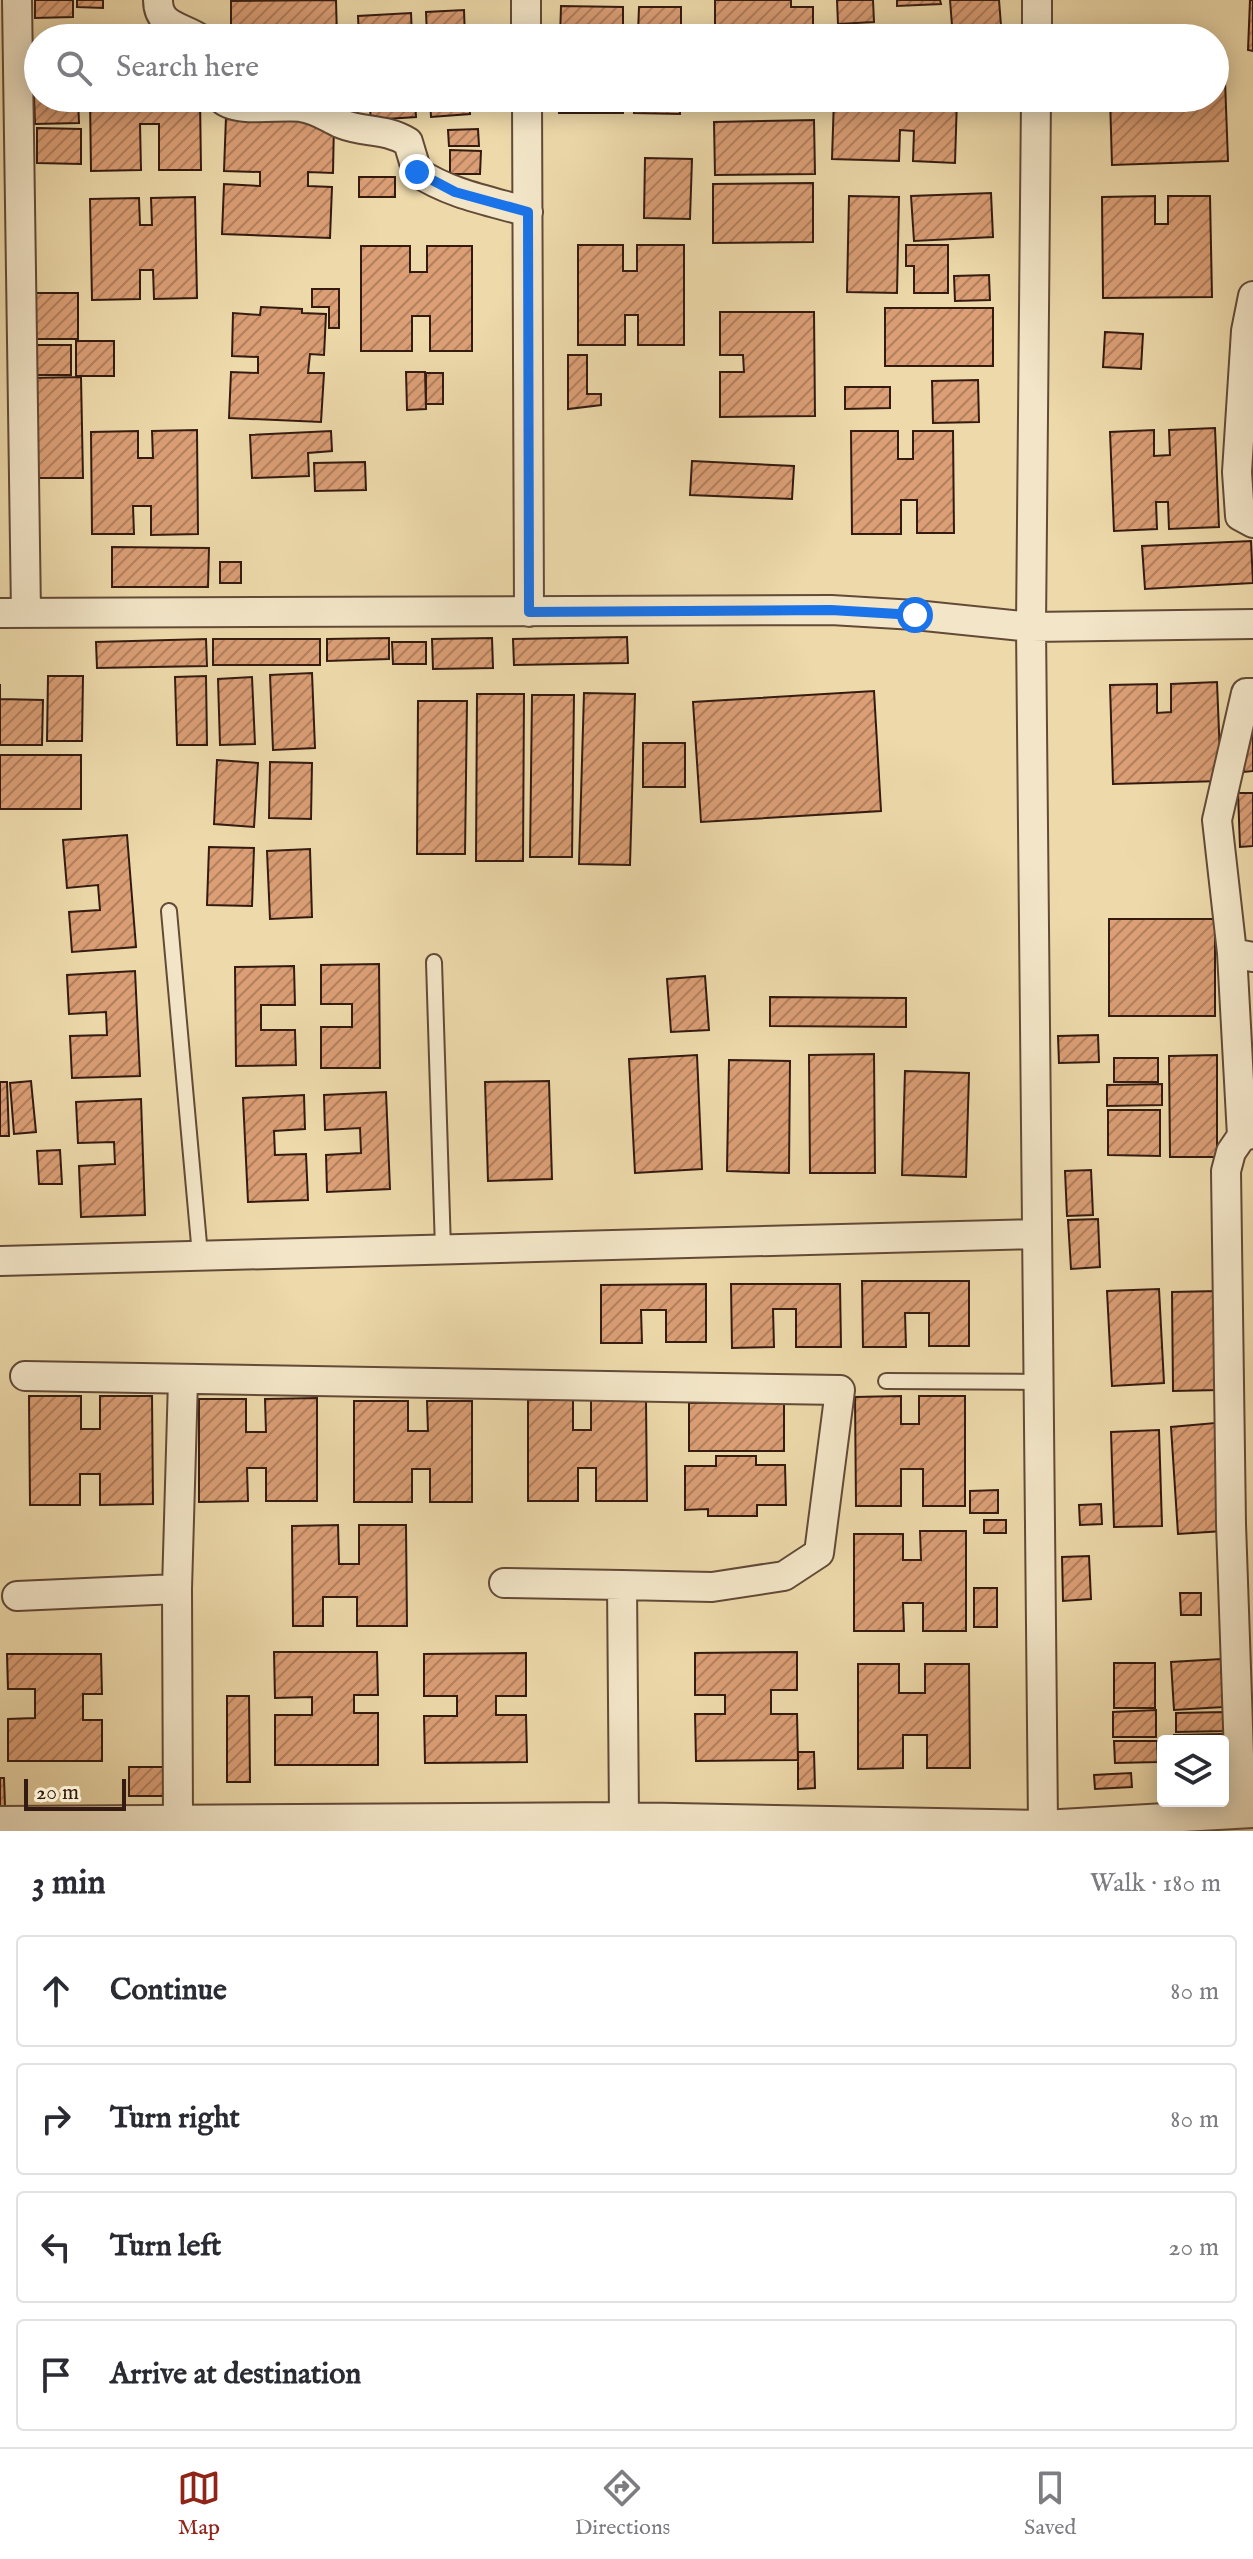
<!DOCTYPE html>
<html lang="en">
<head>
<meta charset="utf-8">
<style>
	body { margin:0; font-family:"IM FELL English",serif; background:#f2f2f3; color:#2b2b33 }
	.controls { position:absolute; right:24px; bottom:24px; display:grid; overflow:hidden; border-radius:8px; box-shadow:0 4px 20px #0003 }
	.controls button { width:72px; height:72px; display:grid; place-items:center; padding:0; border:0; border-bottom:2px solid #e1e1e2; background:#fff; color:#2b2b33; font:40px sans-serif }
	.scale { position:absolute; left:24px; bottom:20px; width:102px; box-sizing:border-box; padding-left:8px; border:4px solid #341b11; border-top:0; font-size:22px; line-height:28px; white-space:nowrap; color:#341b11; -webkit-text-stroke:6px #f3e6c8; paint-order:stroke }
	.stop { position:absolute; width:24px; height:24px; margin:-18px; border:6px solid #1a73e8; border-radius:50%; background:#fff }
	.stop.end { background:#1a73e8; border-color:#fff; box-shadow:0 2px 8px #0008 }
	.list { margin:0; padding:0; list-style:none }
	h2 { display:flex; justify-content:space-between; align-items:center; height:104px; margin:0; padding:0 32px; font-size:34px }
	h2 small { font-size:26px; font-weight:400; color:#7c7c81 }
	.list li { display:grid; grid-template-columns:52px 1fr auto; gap:24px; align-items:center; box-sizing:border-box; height:112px; margin:0 16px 16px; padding:0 16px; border:2px solid #e1e1e2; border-radius:8px }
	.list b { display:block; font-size:30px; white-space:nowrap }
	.list em { font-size:26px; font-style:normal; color:#7c7c81 }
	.icon { flex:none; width:44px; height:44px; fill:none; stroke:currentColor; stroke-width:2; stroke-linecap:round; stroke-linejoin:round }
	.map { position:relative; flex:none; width:1253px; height:1831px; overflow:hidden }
	.search { position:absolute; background:#fff; box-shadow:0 4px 20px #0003; left:24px; right:24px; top:24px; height:88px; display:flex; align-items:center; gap:20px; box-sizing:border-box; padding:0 28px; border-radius:44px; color:#7c7c81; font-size:30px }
	.sheet { height:616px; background:#fff }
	nav { display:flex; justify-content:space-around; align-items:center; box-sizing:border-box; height:112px; border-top:2px solid #e1e1e2; background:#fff; font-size:22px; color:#7c7c81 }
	nav a { display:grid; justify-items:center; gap:4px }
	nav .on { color:#8f2418 }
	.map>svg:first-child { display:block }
</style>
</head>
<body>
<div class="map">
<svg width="1253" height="1831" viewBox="0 0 1253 1831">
	<defs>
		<pattern id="building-hatch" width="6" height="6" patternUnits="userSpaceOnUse" patternTransform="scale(2)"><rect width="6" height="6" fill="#db9e75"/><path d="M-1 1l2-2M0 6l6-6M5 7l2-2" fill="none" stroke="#b2805f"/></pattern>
	</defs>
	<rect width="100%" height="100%" fill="#edd9aa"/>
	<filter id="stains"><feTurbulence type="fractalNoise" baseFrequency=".0025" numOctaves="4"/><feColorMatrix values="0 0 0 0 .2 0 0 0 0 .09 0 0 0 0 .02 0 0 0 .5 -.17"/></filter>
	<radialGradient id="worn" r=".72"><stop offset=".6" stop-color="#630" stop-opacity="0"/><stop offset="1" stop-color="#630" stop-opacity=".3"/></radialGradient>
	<!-- building -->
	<path fill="url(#building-hatch)" stroke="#341b11" stroke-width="2" d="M35 0H73V17L35 18Z
		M77 0H103V8L77 7Z
		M336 0 337 38H231V1Z
		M715 0H791V7H813V38H715Z
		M837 0H873L874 22 838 24Z
		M897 0H940L941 4 897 6Z
		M950 0H999L1002 38H953Z
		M1250 0H1253V51L1248 50Z
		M561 6 623 7V34H638L639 7H681V38H560Z
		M464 10 465 38H359L358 16 411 13 412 37 427 36 426 12Z
		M1215 53H1224L1228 161 1112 165 1110 98H1215Z
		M33 69H38V98H78L79 123 35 124Z
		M90 98H200L201 170H159V124H140L141 170 91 171Z
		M369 98H415L416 117 371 120Z
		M430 98H469L470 114 431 117Z
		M559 98H623V113H559Z
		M635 98H680V114L634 113Z
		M834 98H957L955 163 913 161 914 131 900 130 899 161 832 159Z
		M226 117 334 121 333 173 308 172V186L332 187 330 238 222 234 224 184 260 186V172L224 171Z
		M814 120 815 174 715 175 714 122Z
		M37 128 81 129V164L37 163Z
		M478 129 479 146H449L448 130Z
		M450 150 481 151 480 174H450Z
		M645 158 692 159 690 219 644 218Z
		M359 177H395V197H359Z
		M813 183V242L713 243V184Z
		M991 193 993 237 914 241 911 196Z
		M849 196 899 197 897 293 847 292Z
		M1155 196V224H1168V196H1210L1212 297 1103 298 1102 197Z
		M195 197 197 298 154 299 153 270H140V299L92 300 90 199 139 198 140 225H152L151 198Z
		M578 245H623V271H637V245H684V345H638V315H625V345H578Z
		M906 245H948V293H914V266H906Z
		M361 246H410V272H427V246H472V351H430V316H412V351H361Z
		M989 275 990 300 955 301 954 276Z
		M312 289H339V328H329V307H312Z
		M35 293H78V339H34Z
		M261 307 302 309V313L326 314 324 355 310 354 308 373H324L321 422 229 418 231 372 258 373V357L232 356 233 313 260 315Z
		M885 308H993V366H885Z
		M720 312H814L815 416 720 417V372H744L743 355H720Z
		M1105 332 1143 334 1141 369 1103 367Z
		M76 341H114V376H76Z
		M34 345H71V375H34Z
		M568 355H587V394H601V405L568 409Z
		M406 372H425L426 409 407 410Z
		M426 373H443V404H426Z
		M81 377 83 478H30L28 378Z
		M978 380 979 422 933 423 932 381Z
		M845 387H890V408L845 409Z
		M1215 428 1219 527 1169 529 1168 502H1156L1157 529 1114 531 1110 432 1154 430V456L1170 455 1169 430Z
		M197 430 198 534 151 535V506H133L134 534H92L91 432 138 431V458H153L152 431Z
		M331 431 332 451 308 453 309 476 252 478 250 435Z
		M851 431H898V459H913V431H953L954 533H917V500H901V534H852Z
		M692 461 794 466 792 499 690 495Z
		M365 462 366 490 315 491 314 463Z
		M1251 541 1253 583 1145 589 1142 546Z
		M112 547 209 548 208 587H112Z
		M220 562H241V583H220Z
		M627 637 628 663 514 665 513 639Z
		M389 638V659L327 661V639Z
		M492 638 493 668 433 669 432 639Z
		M206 639 207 666 97 668 96 642Z
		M213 639H320V665H213Z
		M392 642H426V664H393Z
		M312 673 315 748 273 750 270 675Z
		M48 676H83L82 741H47Z
		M206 676 207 745H177L175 677Z
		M252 677 255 744 220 745 218 679Z
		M1217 682 1221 781 1113 784 1110 685 1157 684V713L1171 712V684Z
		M0 684V699L43 700 42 745H0Z
		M874 691 881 811 701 822 693 702Z
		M584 693 635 694 630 865 579 864Z
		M477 694H524L523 861H476Z
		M532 695H574L572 857H530Z
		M418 701H467L465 854H417Z
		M1253 727V771L1244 772 1242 728Z
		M643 743H685V787H643Z
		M0 755H81V809H0Z
		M217 760 258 763 254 827 214 824Z
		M270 762 312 763 311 819 269 818Z
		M1238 793H1253V846L1240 847Z
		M127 835 136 947 72 952 69 912 100 910 98 885 67 888 63 840Z
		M209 847 254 848 252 906 207 905Z
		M310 849 312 917 270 919 267 851Z
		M1109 919H1215V1016H1109Z
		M379 964 380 1068H321V1027H352V1004H321V965Z
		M294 966 295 1005H261V1030H295L296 1065 236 1066 235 967Z
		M135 971 140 1076 72 1078 70 1036 107 1035 106 1012 69 1014 67 975Z
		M705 976 709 1030 671 1032 667 979Z
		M770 997 906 998V1027L770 1026Z
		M1098 1035 1099 1062 1059 1063 1058 1036Z
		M874 1054 875 1173H810L809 1055Z
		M697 1055 702 1169 635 1173 629 1059Z
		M1217 1055V1157H1170L1169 1056Z
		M1114 1058H1158V1082H1114Z
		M729 1060 790 1061 789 1173 727 1171Z
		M905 1071 969 1073 966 1177 902 1175Z
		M31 1081 36 1132 14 1134 10 1083Z
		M549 1081 552 1179 488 1181 485 1082Z
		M0 1082H7L9 1136H0Z
		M1162 1084V1105L1107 1106V1085Z
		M386 1092 390 1189 327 1192 326 1155 361 1153 360 1128 325 1130 324 1095Z
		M304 1095 305 1129 274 1131 275 1155 306 1154 308 1200 248 1202 243 1098Z
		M141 1099 145 1215 81 1217 79 1166 115 1164 114 1142 78 1143 76 1102Z
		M1108 1110H1160V1156L1108 1155Z
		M60 1150 62 1184H39L37 1151Z
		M1091 1170 1093 1215 1067 1216 1065 1171Z
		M1098 1219 1100 1267 1071 1269 1068 1220Z
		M862 1281H969V1346H929V1313H905L906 1347H863Z
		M706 1284V1342H666V1310H641L642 1343H601V1285Z
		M731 1284H840L841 1347H796V1309H773L774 1347 732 1348Z
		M1159 1289 1164 1383 1112 1386 1107 1291Z
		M1218 1291 1219 1390 1173 1391 1172 1292Z
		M29 1396H81V1429H100V1396H152L153 1504 100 1505V1474H80V1505H30Z
		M901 1396V1424H919V1396H965V1506H923V1469H901V1506H856L855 1397Z
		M317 1398V1501H266V1468H247L248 1501 199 1502V1399H246V1432H266L265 1399Z
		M573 1399V1430H591V1399H646L647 1501H596V1468H578V1501H528V1400Z
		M354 1401H408V1431H428L427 1401H472V1502H430V1469H412V1502H354Z
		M784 1402V1451H689V1403Z
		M1215 1423 1223 1531 1178 1534 1171 1427Z
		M1159 1430 1162 1526 1114 1527 1111 1432Z
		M716 1456H756V1465H785L786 1505H757V1516H708V1509L685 1510V1466H716Z
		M998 1490V1513H970V1491Z
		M1101 1504 1102 1524 1080 1525 1079 1505Z
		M984 1520H1006V1533H984Z
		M338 1525 339 1564H359V1525H406L407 1626H357V1597H323V1626H293L292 1526Z
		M920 1531H966V1631H923V1603H903L904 1631H854V1534H903V1560H921Z
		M1089 1556 1091 1599 1063 1601 1062 1557Z
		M974 1588H997V1627H974Z
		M1180 1593H1201V1615H1181Z
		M274 1652H377L378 1695H354V1713H378V1765H275V1715H312V1697L275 1698Z
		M797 1652V1690H771V1714H797L798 1760 696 1761 695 1714H725V1695H695V1653Z
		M526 1653V1696H496V1715H526L527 1762 425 1763 424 1716H457V1696H424V1654Z
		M7 1654H101L102 1694H83V1720H102V1761H8V1719L35 1718V1689H8Z
		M1221 1659 1223 1707 1174 1710 1171 1662Z
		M1114 1663H1155V1708H1114Z
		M858 1664H899V1693H925V1664H969L970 1768H927V1735H903V1768L858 1769Z
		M227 1696H249L250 1782H227Z
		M1156 1710V1737H1113V1712Z
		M1225 1712 1226 1731 1176 1732V1713Z
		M1222 1734V1741H1174V1735Z
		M1114 1741H1157L1158 1762 1115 1763Z
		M798 1752H814L815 1788 798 1789Z
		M129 1767H164V1796H129Z
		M1131 1773 1132 1787 1095 1789 1094 1775Z
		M0 1778H4L5 1806H0Z"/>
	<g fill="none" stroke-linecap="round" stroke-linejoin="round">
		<defs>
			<path id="lane" d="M169 911 200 1255
				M434 962 443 1249
				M886 1381 1039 1382"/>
			<path id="street" d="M17 0 26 613
				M158 0C158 26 180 26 199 38
				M526 0V38
				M1037 38V0
				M221 98C235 114 281 104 301 107 317 109 328 118 342 124 365 133 385 128 408 142L417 172C450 194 490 201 528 212
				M527 98 529 612
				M1036 98 1031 627 1043 1825
				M1253 296 1246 331 1237 472 1240 516 1253 523
				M0 613 831 610 915 615 1031 627 1253 624
				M1253 693H1246L1217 820 1232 953 1253 957
				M1232 953 1242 1136
				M0 1261 1035 1234
				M25 1376 840 1390 819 1553 784 1576 712 1587 622 1585
				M504 1583 622 1585 624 1817
				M177 1589 183 1380
				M17 1596 177 1589 178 1820
				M1241 1813 1231 1524 1226 1171 1231 1152 1242 1136 1253 1134
				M0 1821 624 1817 1043 1825 1253 1813"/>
		</defs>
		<!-- lane casing -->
		<use href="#lane" stroke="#624a37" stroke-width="18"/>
		<!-- street casing -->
		<use href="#street" stroke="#624a37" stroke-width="32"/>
		<!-- lane -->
		<use href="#lane" stroke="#f3e6c8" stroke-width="14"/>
		<!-- street -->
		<use href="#street" stroke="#f3e6c8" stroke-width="28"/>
	</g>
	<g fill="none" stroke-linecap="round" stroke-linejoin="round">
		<!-- route -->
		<path stroke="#1a73e8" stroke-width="10" d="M417 172 455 192 528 212 529 612 831 610 915 615"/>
	</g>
	<rect width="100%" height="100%" filter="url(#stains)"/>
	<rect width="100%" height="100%" fill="url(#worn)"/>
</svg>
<div class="controls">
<button><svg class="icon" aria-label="layers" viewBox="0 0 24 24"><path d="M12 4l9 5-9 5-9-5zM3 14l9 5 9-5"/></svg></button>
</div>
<div class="scale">20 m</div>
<div class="stop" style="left:915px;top:615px"></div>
<div class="stop end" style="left:417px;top:172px"></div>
<div class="search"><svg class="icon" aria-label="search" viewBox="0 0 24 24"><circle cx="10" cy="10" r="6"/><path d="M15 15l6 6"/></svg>Search here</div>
</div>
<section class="sheet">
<h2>3 min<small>Walk · 180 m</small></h2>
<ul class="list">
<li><svg class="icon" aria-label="ahead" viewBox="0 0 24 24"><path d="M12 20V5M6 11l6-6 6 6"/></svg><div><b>Continue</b></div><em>80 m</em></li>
<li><svg class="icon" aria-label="right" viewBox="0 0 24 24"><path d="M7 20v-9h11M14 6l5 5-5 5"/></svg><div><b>Turn right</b></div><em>80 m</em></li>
<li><svg class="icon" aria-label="left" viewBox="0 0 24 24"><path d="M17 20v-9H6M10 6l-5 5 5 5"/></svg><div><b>Turn left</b></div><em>20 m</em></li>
<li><svg class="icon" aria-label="arrive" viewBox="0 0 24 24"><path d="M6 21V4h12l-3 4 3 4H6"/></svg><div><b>Arrive at destination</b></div></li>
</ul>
</section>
<nav>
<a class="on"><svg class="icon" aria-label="map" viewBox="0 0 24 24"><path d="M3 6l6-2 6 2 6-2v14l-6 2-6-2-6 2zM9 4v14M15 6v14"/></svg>Map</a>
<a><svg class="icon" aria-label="directions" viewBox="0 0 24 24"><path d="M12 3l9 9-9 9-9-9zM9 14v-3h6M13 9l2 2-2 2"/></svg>Directions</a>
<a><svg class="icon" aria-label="saved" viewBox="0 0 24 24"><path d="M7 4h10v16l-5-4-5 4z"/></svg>Saved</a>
</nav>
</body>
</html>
